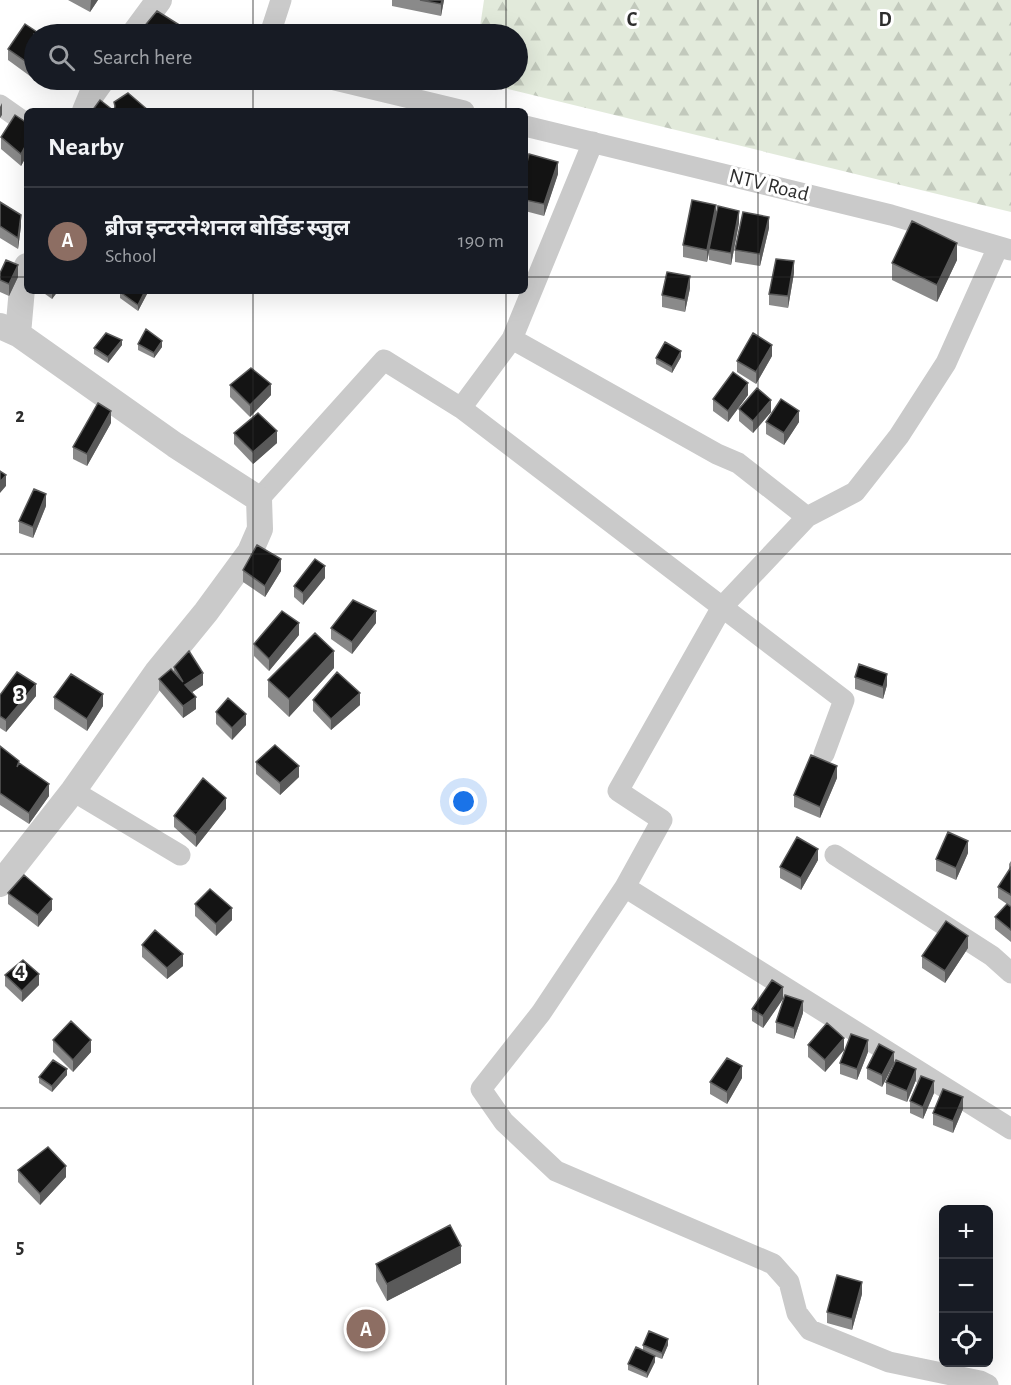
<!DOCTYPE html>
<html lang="en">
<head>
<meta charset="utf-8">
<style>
	body { margin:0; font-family:"Alegreya Sans","Noto Sans Devanagari",sans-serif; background:#242831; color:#f1f3f6 }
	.controls { position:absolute; right:18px; bottom:18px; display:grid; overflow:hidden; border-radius:9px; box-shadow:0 6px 24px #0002 }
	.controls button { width:54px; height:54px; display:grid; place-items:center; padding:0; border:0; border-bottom:2px solid #363941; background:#171b24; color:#f1f3f6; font:30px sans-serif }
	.you { position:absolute; left:464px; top:802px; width:21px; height:21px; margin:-15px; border:4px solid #fff; border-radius:50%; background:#1a73e8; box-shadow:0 0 0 9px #1a73e833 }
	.badge { display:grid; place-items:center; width:39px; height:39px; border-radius:50%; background:#e13332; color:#fff; font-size:20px; font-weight:700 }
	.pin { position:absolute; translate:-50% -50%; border:3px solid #fff; box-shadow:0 2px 6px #0006 }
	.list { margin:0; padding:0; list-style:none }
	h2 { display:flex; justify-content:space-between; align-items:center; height:78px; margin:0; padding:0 24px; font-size:26px }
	h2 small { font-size:20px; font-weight:400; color:#9ea1a6 }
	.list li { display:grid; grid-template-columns:39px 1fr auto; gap:18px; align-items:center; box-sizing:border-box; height:108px; padding:0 24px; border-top:2px solid #363941 }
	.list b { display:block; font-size:22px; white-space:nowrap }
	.list p { margin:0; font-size:20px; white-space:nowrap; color:#9ea1a6 }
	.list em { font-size:20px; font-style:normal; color:#9ea1a6 }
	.icon { flex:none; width:33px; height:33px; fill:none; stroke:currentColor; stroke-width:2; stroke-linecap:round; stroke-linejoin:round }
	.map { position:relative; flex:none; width:1011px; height:1385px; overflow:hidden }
	.search { position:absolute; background:#171b24; box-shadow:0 6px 24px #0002; left:24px; top:24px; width:504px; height:66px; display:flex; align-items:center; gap:15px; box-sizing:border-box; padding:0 21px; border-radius:33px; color:#9ea1a6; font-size:22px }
	.panel { position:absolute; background:#171b24; box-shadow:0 6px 24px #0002; left:24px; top:108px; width:504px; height:186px; border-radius:9px }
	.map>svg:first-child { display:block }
</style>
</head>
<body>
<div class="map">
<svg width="1011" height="1385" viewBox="0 0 1011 1385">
	<defs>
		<pattern id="forest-firs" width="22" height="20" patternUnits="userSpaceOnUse" patternTransform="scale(1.5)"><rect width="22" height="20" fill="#e2eadb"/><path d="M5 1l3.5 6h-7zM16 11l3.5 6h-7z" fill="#c2c9bc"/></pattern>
	</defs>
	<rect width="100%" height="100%" fill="#fff"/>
	<!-- forest -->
	<path fill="url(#forest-firs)" d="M484 0H1011V212L471 80H518V34H479Z"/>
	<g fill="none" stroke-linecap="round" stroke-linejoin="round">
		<!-- minor -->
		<path stroke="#cacaca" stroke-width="21" d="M270 34 281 0
			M335 80 464 111
			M0 105 27 124
			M525 126 891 215 1010 250
			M512 339 717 454 738 463 807 517
			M461 408 512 339 593 142
			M259 499 384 360 461 408 844 700 824 754
			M73 791 180 855
			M835 855 992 956 1011 973
			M625 887 1011 1129
			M988 1385 980 1381 889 1362 810 1330 797 1313 789 1282 773 1264 556 1171 504 1122 481 1089 541 1013 625 887 662 820 618 791 722 607 807 517 855 492 899 436 946 363 998 247"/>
		<!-- tertiary -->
		<path stroke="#cacaca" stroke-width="26" d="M134 34 159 0
			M85 111 92 94 102 80
			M0 326 18 334 175 445 259 499 260 529 250 552 206 612 157 672 73 791 0 884
			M18 334 23 277 27 266"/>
	</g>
	<!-- wall -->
	<path fill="#8a8a8a" d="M68 0H98L90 12Z
		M392 0H444L441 16 392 6Z
		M34 34V79L8 60V49Z
		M27 123V155L21 166 1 149V137Z
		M525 170 558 174 544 216 525 211Z
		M0 202 21 226 18 249 0 238Z
		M716 212 739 223 731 265 709 260V252L707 262 683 257V245Z
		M769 228 760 266 735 262V250Z
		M957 260 937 302 892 280V263Z
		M0 273 18 277 9 296 0 292Z
		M794 273 788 308 769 305V294Z
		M690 288 685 312 662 307V295Z
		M41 291H58L52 299Z
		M147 291V294L138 311 120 298V292Z
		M138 344 162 347 154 358 138 350Z
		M122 345 108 363 94 354V348Z
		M772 356 756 384 737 372V361Z
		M681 357 672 373 656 364V358Z
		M230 385 271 395 250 417 230 397Z
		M748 395 728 422 713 411V399Z
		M739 409 771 412 753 433 739 421Z
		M766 422H799L784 445 766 434Z
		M111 423 87 466 73 459V447Z
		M234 433 277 443 253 464 234 444Z
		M46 506 33 538 19 533V521Z
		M243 570 281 571 265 597 243 582Z
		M325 578 303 605 294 597V586Z
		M376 623 352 654 331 639V628Z
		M299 635 269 671 254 656V644Z
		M174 667 203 685 192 692 196 709 183 718 159 690V679L174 672Z
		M334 668 289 717 268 697V680Z
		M855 677 887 685 883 699 855 689Z
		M0 695 36 696 6 732 0 728Z
		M54 697 103 706 87 731 54 709Z
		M313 700 360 705 331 730 313 711Z
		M216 712 246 725 232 740 216 724Z
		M0 746 19 763 49 796 29 824 0 805Z
		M256 762 299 777 280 795 256 774Z
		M837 778 820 818 794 807V795Z
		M226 809 196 847 174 827V816Z
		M968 853 956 880 936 871V859Z
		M818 860 801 890 780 878V867Z
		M1011 861V942L995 929V917L1007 904 998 898V887L1009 871V864Z
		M8 893 52 910 38 927 8 904Z
		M195 904 232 920 216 936 195 916Z
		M142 945 183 966 167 979 142 957Z
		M968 948 945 983 922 968V956Z
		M5 975 39 985 22 1002 5 986Z
		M783 999 763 1028 752 1021V1009Z
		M803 1013 794 1039 776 1033V1022Z
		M53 1040 91 1052 73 1072 53 1052Z
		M808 1045 844 1050 825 1072 808 1057Z
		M868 1052 857 1080 840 1074V1063Z
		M894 1063 882 1087 867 1079V1068Z
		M67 1075 52 1092 39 1083V1077Z
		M742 1078 727 1104 710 1094V1082Z
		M916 1080 907 1102 886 1094V1082Z
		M934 1093 923 1119 910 1113V1101Z
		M963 1109 953 1133 933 1125V1113Z
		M18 1170 66 1177 40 1205 18 1182Z
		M461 1263 387 1301 376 1281V1264Z
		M862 1294 852 1330 827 1323V1312Z
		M643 1345H668L662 1359 654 1356 655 1362 647 1378 628 1370V1364L643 1350Z"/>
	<!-- shaded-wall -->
	<path fill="#5a5a5a" d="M91 0H98L90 12Z
		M442 0H444L441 16V4Z
		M2 103V115L0 118V107Z
		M27 143V155L21 166V154Z
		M558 162V174L544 216V204Z
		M716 205V217L707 262V250Z
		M739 211V223L731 265V253Z
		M21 215V226L18 249V238Z
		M769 217V228L760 266V254Z
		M957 243V260L937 302V285Z
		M794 261V273L788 308V296Z
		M18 265V277L9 296V284Z
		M690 276V288L685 312V300Z
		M53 291H58L52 299V293Z
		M145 291H147V294L138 311V305Z
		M122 340V345L108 363V357Z
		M162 341V347L154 358V353Z
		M772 345V356L756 384V372Z
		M681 351V357L672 373V367Z
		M748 383V395L728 422V411Z
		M271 384V395L250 417V405Z
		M771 400V412L753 433V421Z
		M111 411V423L87 466V454Z
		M799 411V422L784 445V433Z
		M277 431V443L253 464V452Z
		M6 475V486L0 493V482Z
		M46 494V506L33 538V527Z
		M281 559V571L265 597V586Z
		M325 566V578L303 605V593Z
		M376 611V623L352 654V642Z
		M299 623V635L269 671V659Z
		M334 651V668L289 717V699Z
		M203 673V685L185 697V685Z
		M887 674V685L883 699V687Z
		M36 684V696L6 732V720Z
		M360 693V705L331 730V719Z
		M103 694V706L87 731V719Z
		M196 697V709L183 718V706Z
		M246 714V725L232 740V728Z
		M299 766V777L280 795V783Z
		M837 766V778L820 818V807Z
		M49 784V796L29 824V813Z
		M226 798V809L196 847V835Z
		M968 841V853L956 880V868Z
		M818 849V860L801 890V878Z
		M52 899V910L38 927V915Z
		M232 908V920L216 936V924Z
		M968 936V948L945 983V971Z
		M183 954V966L167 979V968Z
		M39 974V985L22 1002V991Z
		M783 987V999L763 1028V1016Z
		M803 1001V1013L794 1039V1028Z
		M844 1038V1050L825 1072V1060Z
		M91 1040V1052L73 1072V1060Z
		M868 1040V1052L857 1080V1069Z
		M894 1052V1063L882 1087V1075Z
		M742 1066V1078L727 1104V1092Z
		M67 1069V1075L52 1092V1086Z
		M916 1069V1080L907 1102V1091Z
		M934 1081V1093L923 1119V1107Z
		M963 1097V1109L953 1133V1121Z
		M66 1166V1177L40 1205V1194Z
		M461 1246V1263L387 1301V1284Z
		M862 1282V1294L852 1330V1319Z
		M668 1339V1345L662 1359V1353Z
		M655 1356V1362L647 1378V1373Z"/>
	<!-- building -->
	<path fill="#141414" stroke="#5a5a5a" stroke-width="1.5" d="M420 0H442L441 4Z
		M157 11 189 31 187 34H138Z
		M25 24 40 34H34V67L8 49Z
		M128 93 149 111H92L100 100 114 111 115 106 114 102Z
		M15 115 27 123V143L21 154 1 137Z
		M529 154 558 162 544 204 525 200V170Z
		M692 200 716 205 707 250 683 245Z
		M0 202 21 215 18 238 0 226Z
		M718 206 739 211 731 253 709 249Z
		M743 212 769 217 760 254 735 250Z
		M912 221 957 243 937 285 892 263Z
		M776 259 794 261 788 296 769 294Z
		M6 260 18 265 9 284 0 280V273Z
		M667 272 690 276 685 300 662 295Z
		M121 291H145L138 305 120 292Z
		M146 329 162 341 154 353 138 344Z
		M106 333 122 340 108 357 94 348Z
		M753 333 772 345 756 372 737 361Z
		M665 342 681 351 672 367 656 358Z
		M251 368 271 384 250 405 230 385Z
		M733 372 748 383 728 411 713 399Z
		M757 388 771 400 753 421 739 409Z
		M781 399 799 411 784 433 766 422Z
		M98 403 111 411 87 454 73 447Z
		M258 413 277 431 253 452 234 433Z
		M0 471 6 475 0 482Z
		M34 489 46 494 33 527 19 521Z
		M257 545 281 559 265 586 243 570Z
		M315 559 325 566 303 593 294 586Z
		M353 600 376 611 352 642 331 628Z
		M282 611 299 623 269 659 254 644Z
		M315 633 334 651 289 699 268 680Z
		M189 651 203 673 185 685 196 697 183 706 159 679 171 669 183 682 174 667Z
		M859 664 887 674 883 687 855 677Z
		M17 672 36 684 6 720 0 716V695Z
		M337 672 360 693 331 719 313 700Z
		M71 674 103 694 87 719 54 697Z
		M228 698 246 714 232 728 216 712Z
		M275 745 299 766 280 783 256 762Z
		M0 746 19 761 17 767 19 763 49 784 29 813 0 793Z
		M811 755 837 766 820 807 794 795Z
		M203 778 226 798 196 835 174 816Z
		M948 832 968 841 956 868 936 859Z
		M797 837 818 849 801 878 780 867Z
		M1011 867V895L998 887Z
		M24 875 52 899 38 915 8 893Z
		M210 889 232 908 216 924 195 904Z
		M1007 904 1011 907V930L995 917Z
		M946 921 968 936 945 971 922 956Z
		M155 930 183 954 167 968 142 945Z
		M23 960 39 974 22 991 5 975Z
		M772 980 783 987 763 1016 752 1009Z
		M785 995 803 1001 794 1028 776 1022Z
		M71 1021 91 1040 73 1060 53 1040Z
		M827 1023 844 1038 825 1060 808 1045Z
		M851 1034 868 1040 857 1069 840 1063Z
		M879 1044 894 1052 882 1075 867 1068Z
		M727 1058 742 1066 727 1092 710 1082Z
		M53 1060 67 1069 52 1086 39 1077Z
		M896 1060 916 1069 907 1091 886 1082Z
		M921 1076 934 1081 923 1107 910 1101Z
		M943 1089 963 1097 953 1121 933 1113Z
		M48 1147 66 1166 40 1194 18 1170Z
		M450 1225 461 1246 387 1284 376 1264Z
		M837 1275 862 1282 852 1319 827 1312Z
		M649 1331 668 1339 662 1353 643 1345Z
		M636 1347 655 1356 647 1373 628 1364Z"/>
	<!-- grid -->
	<path fill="none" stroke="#2d2d2d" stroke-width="1.5" stroke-opacity="0.55" d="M253 0V34M506 0V34M758 0V1385M253 80V111M506 80V111M0 277H27M525 277H1011M253 291V1385M506 291V1385M0 554H1011M0 831H1011M0 1108H1011"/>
	<g text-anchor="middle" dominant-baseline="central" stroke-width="6" stroke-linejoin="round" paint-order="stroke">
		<!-- street labels -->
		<g font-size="21" fill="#2d2d2d" stroke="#fff">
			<text transform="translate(769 185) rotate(14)">NTV Road</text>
		</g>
	</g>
	<g font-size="20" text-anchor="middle" font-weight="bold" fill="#2d2d2d" stroke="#fff" stroke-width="6" stroke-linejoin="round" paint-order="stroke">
		<text x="632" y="26">C</text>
		<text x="885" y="26">D</text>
		<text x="20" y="422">2</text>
		<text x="20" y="699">3</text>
		<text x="20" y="976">4</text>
		<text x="20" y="1253">5</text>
	</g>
</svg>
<div class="controls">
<button>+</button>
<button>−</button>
<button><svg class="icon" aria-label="locate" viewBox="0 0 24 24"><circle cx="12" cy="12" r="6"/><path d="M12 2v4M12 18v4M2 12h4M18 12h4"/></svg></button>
</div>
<div class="you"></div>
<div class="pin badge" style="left:366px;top:1329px;background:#8d6e63">A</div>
<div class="search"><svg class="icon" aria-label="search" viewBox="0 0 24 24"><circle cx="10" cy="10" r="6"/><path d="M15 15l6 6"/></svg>Search here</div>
<section class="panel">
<h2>Nearby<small></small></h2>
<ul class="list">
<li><span class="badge" style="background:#8d6e63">A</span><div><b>ब्रीज इन्टरनेशनल बोर्डिङ स्जुल</b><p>School</p></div><em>190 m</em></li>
</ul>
</section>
</div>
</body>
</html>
